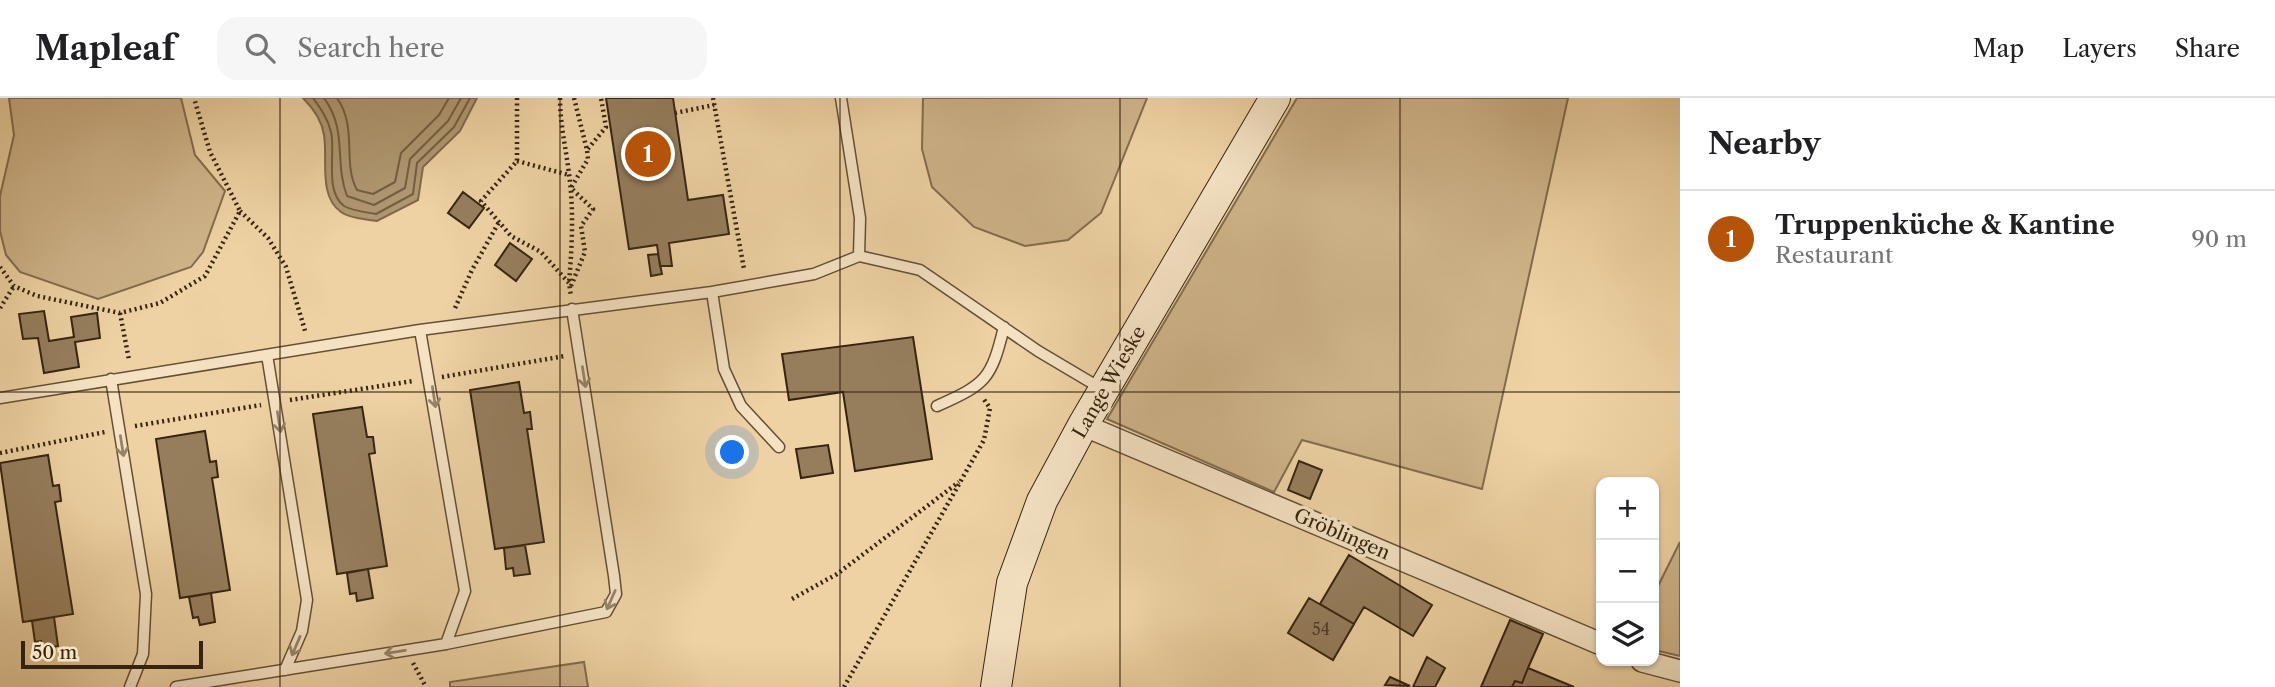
<!DOCTYPE html>
<html lang="en">
<head>
<meta charset="utf-8">
<style>
	body { margin:0; font-family:"Libre Caslon Text",serif; background:#f6f6f6; color:#202124 }
	.controls { position:absolute; right:21px; bottom:21px; display:grid; overflow:hidden; border-radius:14px; box-shadow:0 2px 5px #0004 }
	.controls button { width:63px; height:63px; display:grid; place-items:center; padding:0; border:0; border-bottom:2px solid #e0e0e0; background:#fff; color:#202124; font:35px sans-serif }
	.scale { position:absolute; left:21px; bottom:18px; width:182px; box-sizing:border-box; padding-left:7px; border:4px solid #362411; border-top:0; font-size:19px; line-height:24px; white-space:nowrap; color:#362411; -webkit-text-stroke:5px #f4e2c3; paint-order:stroke }
	.you { position:absolute; left:733px; top:355px; width:24px; height:24px; margin:-18px; border:5px solid #fff; border-radius:50%; background:#1a73e8; box-shadow:0 0 0 10px #1a73e833 }
	.badge { display:grid; place-items:center; width:46px; height:46px; border-radius:50%; background:#b45309; color:#fff; font-size:23px; font-weight:700 }
	.pin { position:absolute; translate:-50% -50%; border:4px solid #fff; box-shadow:0 2px 7px #0006 }
	.list { margin:0; padding:0; list-style:none }
	h2 { display:flex; justify-content:space-between; align-items:center; height:91px; margin:0; padding:0 28px; font-size:30px }
	h2 small { font-size:23px; font-weight:400; color:#757577 }
	.list li { display:grid; grid-template-columns:46px 1fr auto; gap:21px; align-items:center; box-sizing:border-box; height:98px; padding:0 28px; border-top:2px solid #e0e0e0 }
	.list b { display:block; font-size:26px; white-space:nowrap }
	.list p { margin:0; font-size:23px; white-space:nowrap; color:#757577 }
	.list em { font-size:23px; font-style:normal; color:#757577 }
	.icon { flex:none; width:38px; height:38px; fill:none; stroke:currentColor; stroke-width:2; stroke-linecap:round; stroke-linejoin:round }
	.map { position:relative; flex:none; width:1680px; height:589px; overflow:hidden }
	header { display:flex; align-items:center; gap:42px; box-sizing:border-box; height:98px; padding:0 35px; background:#fff; border-bottom:2px solid #e0e0e0 }
	header strong { font-size:33px }
	nav { display:flex; gap:38px; margin-inline-start:auto; font-size:24px }
	.search { width:490px; height:63px; background:#f6f6f6; display:flex; align-items:center; gap:18px; box-sizing:border-box; padding:0 24px; border-radius:21px; color:#757577; font-size:26px }
	main { display:flex }
	aside { flex:1; background:#fff }
	.map>svg:first-child { display:block }
</style>
</head>
<body>
<header>
<strong>Mapleaf</strong>
<div class="search"><svg class="icon" aria-label="search" viewBox="0 0 24 24"><circle cx="10" cy="10" r="6"/><path d="M15 15l6 6"/></svg>Search here</div>
<nav><a>Map</a><a>Layers</a><a>Share</a></nav>
</header>
<main>
<div class="map">
<svg width="1680" height="589" viewBox="0 0 1680 589">
	<rect width="100%" height="100%" fill="#eed2a3"/>
	<filter id="stains"><feTurbulence type="fractalNoise" baseFrequency=".00286" numOctaves="4"/><feColorMatrix values="0 0 0 0 .2 0 0 0 0 .09 0 0 0 0 .02 0 0 0 .5 -.17"/></filter>
	<radialGradient id="worn" r=".72"><stop offset=".6" stop-color="#630" stop-opacity="0"/><stop offset="1" stop-color="#630" stop-opacity=".3"/></radialGradient>
	<!-- green -->
	<path fill="#cfb48a" stroke="#826c4e" stroke-width="2" d="M9 0H181L195 57 225 93 203 154 191 169 98 201 20 174 6 157 0 133V98L14 37Z
		M923 0H1147L1101 115 1068 142 1025 148 974 129 932 89 922 51Z
		M1297 0H1568L1482 391 1302 342 1274 394 1107 321Z
		M1680 444V558L1654 552V496Z
		M584 564 588 589H450V584Z"/>
	<!-- water -->
	<path fill="#af9771" stroke="#7f694b" stroke-width="2" d="M303 0H477L460 33 423 69 418 102 377 123C367 121 350 121 341 114 318 98 328 60 324 37 322 23 313 10 303 0Z"/>
	<g fill="none" stroke-linecap="round" stroke-linejoin="round">
		<!-- shore -->
		<path stroke="#725e41" stroke-width="2" d="M313 0C321 11 328 21 331 34 336 54 324 93 344 108 352 113 366 114 376 116L413 96 417 65 454 29 470 0
			M324 0C348 33 334 64 347 98L374 107 405 90 410 61 448 23 461 0
			M337 0C358 30 342 65 357 92L373 96 395 84 401 55 439 17 449 0"/>
	</g>
	<!-- building -->
	<path fill="#967e5d" stroke="#362411" stroke-width="2" d="M606 0H673L688 102 723 97 729 136 669 145 672 168H660L657 147 629 151Z
		M463 94 484 110 469 130 448 115Z
		M510 145 532 161 516 183 495 167Z
		M658 156 662 176 651 178 648 157Z
		M44 213 49 243 74 239 71 219 97 215 100 240 75 244 79 269 44 275 38 240 23 241 19 216Z
		M913 239 932 361 855 373 843 294 789 302 782 256Z
		M519 284 524 315 530 314 532 331H527L544 444 495 451 470 292Z
		M362 309 367 339H373L375 355 369 356 387 468 337 476 313 316Z
		M205 333 210 364 216 363 218 379 212 380 230 492 180 500 156 341Z
		M828 347 833 375 801 380 796 351Z
		M48 357 53 388 59 387 61 403 55 404 73 516 23 524 0 365Z
		M1299 363 1322 372 1310 401 1288 392Z
		M525 447 530 476 514 478 513 470 506 471 504 450Z
		M1349 457 1432 507 1413 538 1364 509 1354 526 1320 506Z
		M368 471 373 500 357 503 356 495 350 496 347 475Z
		M211 495 215 524 200 527 198 519 193 520 189 499Z
		M1309 500 1354 526 1333 562 1288 535Z
		M54 519 58 548 43 551 41 543 35 544 32 523Z
		M1510 522 1543 536 1528 570 1522 585 1515 583 1512 589H1481Z
		M1427 559 1445 570 1435 589H1413Z
		M1528 570 1574 589H1512L1515 583 1522 585Z
		M1390 579 1410 588 1385 587Z"/>
	<g fill="none" stroke-linecap="round" stroke-linejoin="round">
		<defs>
			<path id="lane" d="M859 158 920 172 1038 253 1102 291
				M712 194 724 271 741 308 779 349
				M420 232 465 493 446 546
				M267 257 307 502 302 533 285 572
				M111 281 146 496 143 556 130 589
				M0 300 420 232 712 194 814 176 859 158 860 120 841 0
				M937 308C986 286 991 282 1004 229
				M176 589 446 546 606 514 616 496 614 478 572 211"/>
			<path id="street" d="M1083 327 1601 546
				M1642 563 1680 573"/>
			<path id="secondary" d="M996 589 1012 485 1042 403 1083 327 1275 0"/>
		</defs>
		<!-- lane casing -->
		<use href="#lane" stroke="#645036" stroke-width="13"/>
		<!-- street casing -->
		<use href="#street" stroke="#645036" stroke-width="24"/>
		<!-- secondary casing -->
		<use href="#secondary" stroke="#362411" stroke-width="32"/>
		<!-- path -->
		<path stroke="#362411" stroke-width="4.5" stroke-dasharray="2 3.5" stroke-linecap="butt" d="M517 0V63L481 103 511 138 541 154 569 185 571 198
			M560 0C560 27 566 50 569 76 574 112 572 149 569 185
			M574 0 587 52 606 29 601 0
			M713 0 744 171
			M675 15 714 7
			M517 63 569 77
			M240 113 268 140 286 169 306 236
			M0 169 14 188 37 198 120 215 160 205 205 178 240 113 210 54 194 0
			M571 188 585 154 581 128 593 111 571 90 588 61 587 52
			M0 210 14 188
			M455 210 472 172 499 124
			M120 215 129 262
			M442 279 565 258
			M290 302 413 283
			M135 328 261 307
			M0 355 105 334
			M792 501 837 476 959 384
			M413 565 426 589
			M844 589 984 342 990 310 983 300"/>
		<!-- lane -->
		<use href="#lane" stroke="#f4e2c3" stroke-width="10"/>
		<!-- street -->
		<use href="#street" stroke="#f4e2c3" stroke-width="21"/>
		<!-- secondary -->
		<use href="#secondary" stroke="#f4e2c3" stroke-width="30"/>
	</g>
	<!-- one-way arrows -->
	<defs><path id="oneway-shaft" d="M-6 0H5M1.5-3L5.5 0L1.5 3" fill="none" stroke-width="1.6" stroke-linecap="round" stroke-linejoin="round" transform="scale(1.75)"/></defs>
	<g stroke="#95836a">
		<use href="#oneway-shaft" transform="translate(584 279) rotate(81)"/>
		<use href="#oneway-shaft" transform="translate(434 299) rotate(81)"/>
		<use href="#oneway-shaft" transform="translate(279 324) rotate(81)"/>
		<use href="#oneway-shaft" transform="translate(122 348) rotate(81)"/>
		<use href="#oneway-shaft" transform="translate(611 502) rotate(114)"/>
		<use href="#oneway-shaft" transform="translate(296 548) rotate(113)"/>
		<use href="#oneway-shaft" transform="translate(395 554) rotate(171)"/>
	</g>
	<!-- grid -->
	<path fill="none" stroke="#362411" stroke-width="2" stroke-opacity="0.55" d="M280 0V589M560 0V589M840 0V589M1120 0V589M1400 0V589M0 294H1680"/>
	<g text-anchor="middle" dominant-baseline="central" stroke-width="7" stroke-linejoin="round" paint-order="stroke">
		<!-- number labels -->
		<g font-size="16" fill="#4e3a24">
			<text x="1321" y="531">54</text>
		</g>
		<!-- street labels -->
		<g font-size="19" fill="#362411" stroke="#f4e2c3">
			<text transform="translate(1109 284) rotate(-60)">Lange Wieske</text>
			<text transform="translate(1342 436) rotate(23)">Gröblingen</text>
		</g>
	</g>
	<rect width="100%" height="100%" filter="url(#stains)"/>
	<rect width="100%" height="100%" fill="url(#worn)"/>
</svg>
<div class="controls">
<button>+</button>
<button>−</button>
<button><svg class="icon" aria-label="layers" viewBox="0 0 24 24"><path d="M12 4l9 5-9 5-9-5zM3 14l9 5 9-5"/></svg></button>
</div>
<div class="scale">50 m</div>
<div class="you"></div>
<div class="pin badge" style="left:648px;top:56px">1</div>
</div>
<aside>
<h2>Nearby<small></small></h2>
<ul class="list">
<li><span class="badge">1</span><div><b>Truppenküche &amp; Kantine</b><p>Restaurant</p></div><em>90 m</em></li>
</ul>
</aside>
</main>
</body>
</html>
